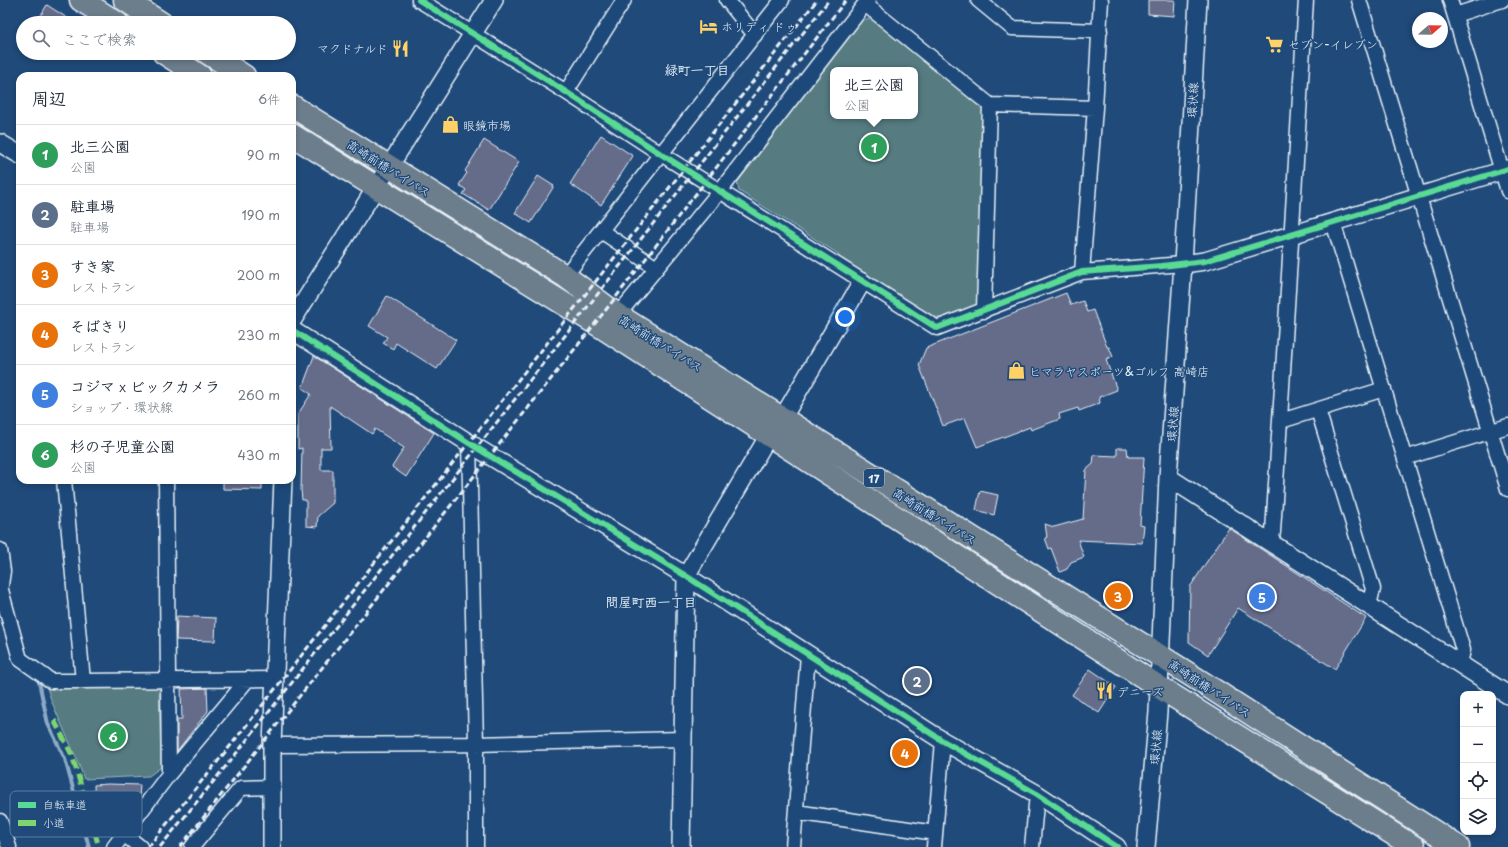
<!DOCTYPE html>
<html lang="ja">
<head>
<meta charset="utf-8">
<style>
	body { margin:0; font-family:"Playpen Sans","Klee One",sans-serif; background:#f6f6f7; color:#1f2937 }
	.controls { position:absolute; right:12px; bottom:12px; display:grid; overflow:hidden; border-radius:8px; box-shadow:0 2px 6px #0003 }
	.controls button { width:36px; height:36px; display:grid; place-items:center; padding:0; border:0; border-bottom:1px solid #e0e1e3; background:#fff; color:#1f2937; font:20px sans-serif }
	.compass { position:absolute; left:1412px; top:12px; width:36px; height:36px; border-radius:50%; background:#fff; box-shadow:0 2px 6px #0003; rotate:70deg }
	.you { position:absolute; left:845px; top:317px; width:14px; height:14px; margin:-10px; border:3px solid #fff; border-radius:50%; background:#1a73e8; box-shadow:0 0 0 6px #1a73e833 }
	.badge { display:grid; place-items:center; width:26px; height:26px; border-radius:50%; background:#84754c; color:#fff; font-size:13px; font-weight:700 }
	.pin { position:absolute; translate:-50% -50%; border:2px solid #fff; box-shadow:0 1px 4px #0006 }
	.popup { position:absolute; left:830px; top:67px; width:88px; height:52px; box-sizing:border-box; display:grid; place-content:center; border-radius:8px; background:#fff; filter:drop-shadow(0 1px 3px #0005); font-size:13px; white-space:nowrap; color:#747a83 }
	.popup b { font-size:15px; color:#1f2937 }
	.popup::after { content:''; position:absolute; left:50%; top:100%; margin-left:-8px; border:8px solid transparent; border-top-color:#fff }
	.list { margin:0; padding:0; list-style:none }
	h2 { display:flex; justify-content:space-between; align-items:center; height:52px; margin:0; padding:0 16px; font-size:17px }
	h2 small { font-size:13px; font-weight:400; color:#747a83 }
	.list li { display:grid; grid-template-columns:26px 1fr auto; gap:12px; align-items:center; box-sizing:border-box; height:60px; padding:0 16px; border-top:1px solid #e0e1e3 }
	.list b { display:block; font-size:15px; white-space:nowrap }
	.list p { margin:0; font-size:13px; white-space:nowrap; color:#747a83 }
	.list em { font-size:13px; font-style:normal; color:#747a83 }
	.icon { flex:none; width:22px; height:22px; fill:none; stroke:currentColor; stroke-width:2; stroke-linecap:round; stroke-linejoin:round }
	.map { position:relative; flex:none; width:1508px; height:847px; overflow:hidden }
	.search { position:absolute; background:#fff; box-shadow:0 2px 6px #0003; left:16px; top:16px; width:280px; height:44px; display:flex; align-items:center; gap:10px; box-sizing:border-box; padding:0 14px; border-radius:22px; color:#747a83; font-size:15px }
	.panel { position:absolute; background:#fff; box-shadow:0 2px 6px #0003; left:16px; top:72px; width:280px; height:412px; border-radius:12px }
	.map>svg:first-child { display:block }
</style>
</head>
<body>
<div class="map">
<svg width="1508" height="847" viewBox="0 0 1508 847">
	<rect width="100%" height="100%" fill="#1f4a7a"/>
	<filter id="ink" filterUnits="userSpaceOnUse"><feTurbulence type="fractalNoise" baseFrequency=".025" numOctaves="2"/><feDisplacementMap in="SourceGraphic" scale="8" xChannelSelector="R" yChannelSelector="G"/><feConvolveMatrix kernelMatrix="1 2 1 2 8 2 1 2 1" color-interpolation-filters="sRGB"/></filter>
	<g filter="url(#ink)">
		<!-- green -->
		<path fill="#567c82" stroke="#9fb6bd" fill-rule="evenodd" d="M862 19H872L981 103 984 111 978 304C964 318 943 322 926 314L840 259 837 253 739 191 737 183ZM833 70H915V116H833Z
			M159 686 161 767 149 776 84 779C74 748 57 719 47 688Z"/>
		<g fill="none" stroke-linecap="round" stroke-linejoin="round">
			<!-- stream -->
			<path stroke="#8daac7" stroke-width="4" d="M39 682 48 724 65 759 89 847"/>
		</g>
		<!-- building -->
		<path fill="#656c8a" stroke="#e8f1f8" d="M1148 0H1175L1174 16 1148 14Z
			M47 5 75 23H36Z
			M601 135 633 156 601 205 570 184Z
			M484 140 519 162 489 210 463 194 466 190 459 185 467 173 465 171Z
			M538 176 554 186 531 223 515 213Z
			M1066 293 1071 305 1083 301 1087 312 1093 310 1107 347H1109L1113 357 1106 360 1117 390 1099 397 1100 403 1079 411 1078 408 1059 414 1060 419 1031 430 1030 427 977 447 965 418 943 426 919 365 926 348Z
			M387 296 456 340 437 369 396 343 393 349 383 343 387 337 369 326Z
			M314 356 434 433 406 477 392 467 404 448 375 429 372 434 330 406 331 448H321V470H333V503L318 516 317 527 306 526V500H302L301 490 302 448 298 449V414L311 394 302 388Z
			M1117 448H1127L1128 457H1144L1140 525 1144 526 1142 543 1078 540 1084 557 1071 562 1067 569 1060 572 1051 548 1049 549 1045 538 1047 537 1045 524 1054 527 1083 519 1086 470 1093 464 1094 455 1117 456Z
			M223 480H262V490L223 489Z
			M980 491 998 495 994 515 976 510Z
			M1229 528 1366 618 1335 669 1238 608 1208 655 1189 642 1190 587Z
			M1124 586 1130 597 1112 607 1106 595Z
			M177 616 216 618 215 641 176 640Z
			M1090 669 1116 687 1099 713 1072 695Z
			M207 688 208 711 177 751V719H182L181 689Z
			M108 784 140 785 139 799H136V803H121V821H118L119 825H115V829H111L112 833H99V807H95L94 785Z"/>
		<g fill="none" stroke-linecap="round" stroke-linejoin="round">
			<defs>
				<path id="minor" d="M419 0 566 92 661 154 937 328 1082 272 1183 264
					M727 0 755 35
					M978 0 1012 28 1100 31
					M1359 0 1508 489
					M1450 0 1508 191
					M865 4 990 105 1095 108
					M1455 15 1502 0
					M566 92 624 0
					M1333 222 1463 650 1460 664
					M601 231 655 267
					M1082 272 1095 108 1101 0
					M565 276 782 0
					M984 311 990 105
					M616 314 626 305 720 191 868 0
					M1318 410 1373 589 1369 605
					M1281 421 1384 389
					M469 443 476 744V847
					M1405 458 1508 426
					M64 480 83 681 275 679
					M166 480 169 774
					M1271 543 1273 532 1306 0
					M0 550 3 571 0 592
					M1 590 20 659 51 681H83
					M272 745 476 744 683 739
					M796 812 935 833
					M0 821 9 847
					M125 835 140 847
					M114 847 169 774 248 679
					M192 847 241 788 271 787
					M793 847 808 655
					M934 847 943 741
					M1032 847 1037 794"/>
				<path id="tertiary" d="M0 143 20 155
					M1183 264 1205 261 1508 169
					M292 321 494 0
					M292 330 469 443 686 576 943 741 1037 794 1117 847
					M782 419 862 282
					M1168 477 1508 695
					M272 847V745L283 480
					M681 847 686 576 769 435
					M1146 847 1158 712 1168 477 1183 264 1198 0"/>
				<path id="trunk" d="M81 0 117 23
					M125 0 161 23
					M164 53 200 76
					M208 53 244 76
					M292 106 565 276 616 314 1192 676 1458 847
					M292 135 603 328 1159 687 1414 847"/>
			</defs>
			<!-- minor casing -->
			<use href="#minor" stroke="#e8f1f8" stroke-width="17"/>
			<!-- tertiary casing -->
			<use href="#tertiary" stroke="#e8f1f8" stroke-width="20"/>
			<!-- trunk casing -->
			<use href="#trunk" stroke="#e8f1f8" stroke-width="25"/>
			<!-- minor -->
			<use href="#minor" stroke="#1f4a7a" stroke-width="14"/>
			<!-- tertiary -->
			<use href="#tertiary" stroke="#1f4a7a" stroke-width="17"/>
			<!-- trunk -->
			<use href="#trunk" stroke="#6c7d8c" stroke-width="22"/>
			<!-- rail -->
			<path stroke="#e8f1f8" stroke-width="3" stroke-dasharray="6 3" stroke-linecap="butt" d="M148 847 231 745 817 0
				M160 847 239 750 829 0
				M180 847 616 297 846 0"/>
			<!-- quiet -->
			<path stroke="#7fd670" stroke-width="5" stroke-dasharray="10 5" stroke-linecap="butt" d="M54 720 72 755 99 847"/>
			<defs>
				<path id="cycleway" d="M419 0 566 92 661 154 937 328 1082 272 1162 266 1205 261 1508 169
					M292 330 469 443 686 576 943 741 1037 794 1117 847"/>
			</defs>
			<!-- cycleway casing -->
			<use href="#cycleway" stroke="#1f4a7a" stroke-width="8"/>
			<!-- cycleway -->
			<use href="#cycleway" stroke="#5adb95" stroke-width="6"/>
		</g>
	</g>
	<!-- icons -->
	<defs>
		<symbol id="hotel-bare" viewBox="-9 -9 18 18"><path d="M-6-4.5h1.5V1H6V5H4.5V3h-9V5H-6ZM-4 0a1.8 1.8 0 1 1 3.6 0ZM.5 0V-2.5h3Q6-2.5 6 0Z" fill="#ffd166" stroke="#1f4a7a" stroke-width="2.5" paint-order="stroke"/></symbol>
		<symbol id="supermarket-bare" viewBox="-9 -9 18 18"><path d="M-6-5.5h2.5l.6 2H6L4.5 2H-2.5L-4.4-4H-6ZM-1.5 3.2a1.3 1.3 0 1 0 .1 0ZM3 3.2a1.3 1.3 0 1 0 .1 0Z" fill="#ffd166" stroke="#1f4a7a" stroke-width="2.5" paint-order="stroke"/></symbol>
		<symbol id="restaurant-bare" viewBox="-9 -9 18 18"><path d="M-5-6h1v4h1v-4h1v4h1v-4h1v5L-1.5 .5V6h-2V.5L-5-1ZM5-6V6H3V1.5H1.5Q1.5-4 5-6Z" fill="#ffd166" stroke="#1f4a7a" stroke-width="2.5" paint-order="stroke"/></symbol>
		<symbol id="shop-bare" viewBox="-9 -9 18 18"><path d="M-5-2.5h2.3a2.7 3.5 0 0 1 5.4 0H5L5.5 6h-11ZM-1.5-2.5h3a1.5 2.3 0 0 0-3 0Z" fill="#ffd166" stroke="#1f4a7a" stroke-width="2.5" paint-order="stroke"/></symbol>
	</defs>
	<g fill-rule="evenodd">
		<use href="#hotel-bare" x="696" y="14" width="25" height="25"/>
		<use href="#supermarket-bare" x="1262" y="32" width="25" height="25"/>
		<use href="#restaurant-bare" x="388" y="36" width="25" height="25"/>
		<use href="#shop-bare" x="438" y="112" width="25" height="25"/>
		<use href="#shop-bare" x="1004" y="358" width="25" height="25"/>
		<use href="#restaurant-bare" x="1092" y="678" width="25" height="25"/>
	</g>
	<g text-anchor="middle" dominant-baseline="central" stroke-width="3" stroke-linejoin="round" paint-order="stroke">
		<!-- shield labels -->
		<rect fill="#1f4a7a" stroke="#acbfd2" stroke-width="1" x="864" y="469" width="20" height="18" rx="3"/>
		<g font-size="11" font-weight="bold" fill="#e8f1f8">
			<text x="874" y="478">17</text>
		</g>
		<!-- poi labels -->
		<g font-size="12" fill="#e8f1f8" stroke="#1f4a7a" text-anchor="start">
			<text x="721" y="26">ホリディ ドゥ</text>
			<text x="1288" y="44">セブン-イレブン</text>
			<text x="388" y="48" text-anchor="end">マクドナルド</text>
			<text x="463" y="125">眼鏡市場</text>
			<text x="1029" y="371">ヒマラヤスポーツ&amp;ゴルフ 高崎店</text>
			<text x="1117" y="691">デニーズ</text>
		</g>
		<!-- street labels -->
		<g font-size="12" fill="#e8f1f8" stroke="#1f4a7a">
			<text transform="translate(1192 100) rotate(-87)">環状線</text>
			<text transform="translate(389 168) rotate(32)">高崎前橋バイパス</text>
			<text transform="translate(661 343) rotate(32)">高崎前橋バイパス</text>
			<text transform="translate(1172 424) rotate(-86)">環状線</text>
			<text transform="translate(935 516) rotate(32)">高崎前橋バイパス</text>
			<text transform="translate(1210 688) rotate(33)">高崎前橋バイパス</text>
			<text transform="translate(1155 747) rotate(-85)">環状線</text>
		</g>
		<!-- neighbourhood labels -->
		<g font-size="13" font-weight="bold" fill="#e8f1f8" stroke="#1f4a7a">
			<text x="697" y="69">緑町一丁目</text>
			<text x="651" y="601">問屋町西一丁目</text>
		</g>
	</g>
	<!-- legend -->
	<rect x="10" y="791" width="132" height="46" rx="6" fill="#1f4a7a" stroke="#5b7ca0" stroke-width="1"/>
	<rect x="18" y="802" width="18" height="6" fill="#5adb95"/>
	<rect x="18" y="820" width="18" height="6" fill="#7fd670"/>
	<g font-size="11" fill="#e8f1f8">
		<text x="43" y="809">自転車道</text>
		<text x="43" y="827">小道</text>
	</g>
</svg>
<div class="controls">
<button>+</button>
<button>−</button>
<button><svg class="icon" aria-label="locate" viewBox="0 0 24 24"><circle cx="12" cy="12" r="6"/><path d="M12 2v4M12 18v4M2 12h4M18 12h4"/></svg></button>
<button><svg class="icon" aria-label="layers" viewBox="0 0 24 24"><path d="M12 4l9 5-9 5-9-5zM3 14l9 5 9-5"/></svg></button>
</div>
<svg class="compass" viewBox="-18 -18 36 36"><path d="M0-13l5 13h-10z" fill="#e53935"/><path d="M0 13l5-13h-10z" fill="#747a83"/></svg>
<div class="you"></div>
<div class="pin badge" style="left:874px;top:147px;background:#2e9e5b">1</div>
<div class="popup"><b>北三公園</b>公園</div>
<div class="pin badge" style="left:917px;top:681px;background:#5c6f8a">2</div>
<div class="pin badge" style="left:1118px;top:596px;background:#e8710a">3</div>
<div class="pin badge" style="left:905px;top:753px;background:#e8710a">4</div>
<div class="pin badge" style="left:1262px;top:597px;background:#3f7fe0">5</div>
<div class="pin badge" style="left:113px;top:736px;background:#2e9e5b">6</div>
<div class="search"><svg class="icon" aria-label="search" viewBox="0 0 24 24"><circle cx="10" cy="10" r="6"/><path d="M15 15l6 6"/></svg>ここで検索</div>
<section class="panel">
<h2>周辺<small>6件</small></h2>
<ul class="list">
<li><span class="badge" style="background:#2e9e5b">1</span><div><b>北三公園</b><p>公園</p></div><em>90 m</em></li>
<li><span class="badge" style="background:#5c6f8a">2</span><div><b>駐車場</b><p>駐車場</p></div><em>190 m</em></li>
<li><span class="badge" style="background:#e8710a">3</span><div><b>すき家</b><p>レストラン</p></div><em>200 m</em></li>
<li><span class="badge" style="background:#e8710a">4</span><div><b>そばきり</b><p>レストラン</p></div><em>230 m</em></li>
<li><span class="badge" style="background:#3f7fe0">5</span><div><b>コジマｘビックカメラ</b><p>ショップ · 環状線</p></div><em>260 m</em></li>
<li><span class="badge" style="background:#2e9e5b">6</span><div><b>杉の子児童公園</b><p>公園</p></div><em>430 m</em></li>
</ul>
</section>
</div>
</body>
</html>
